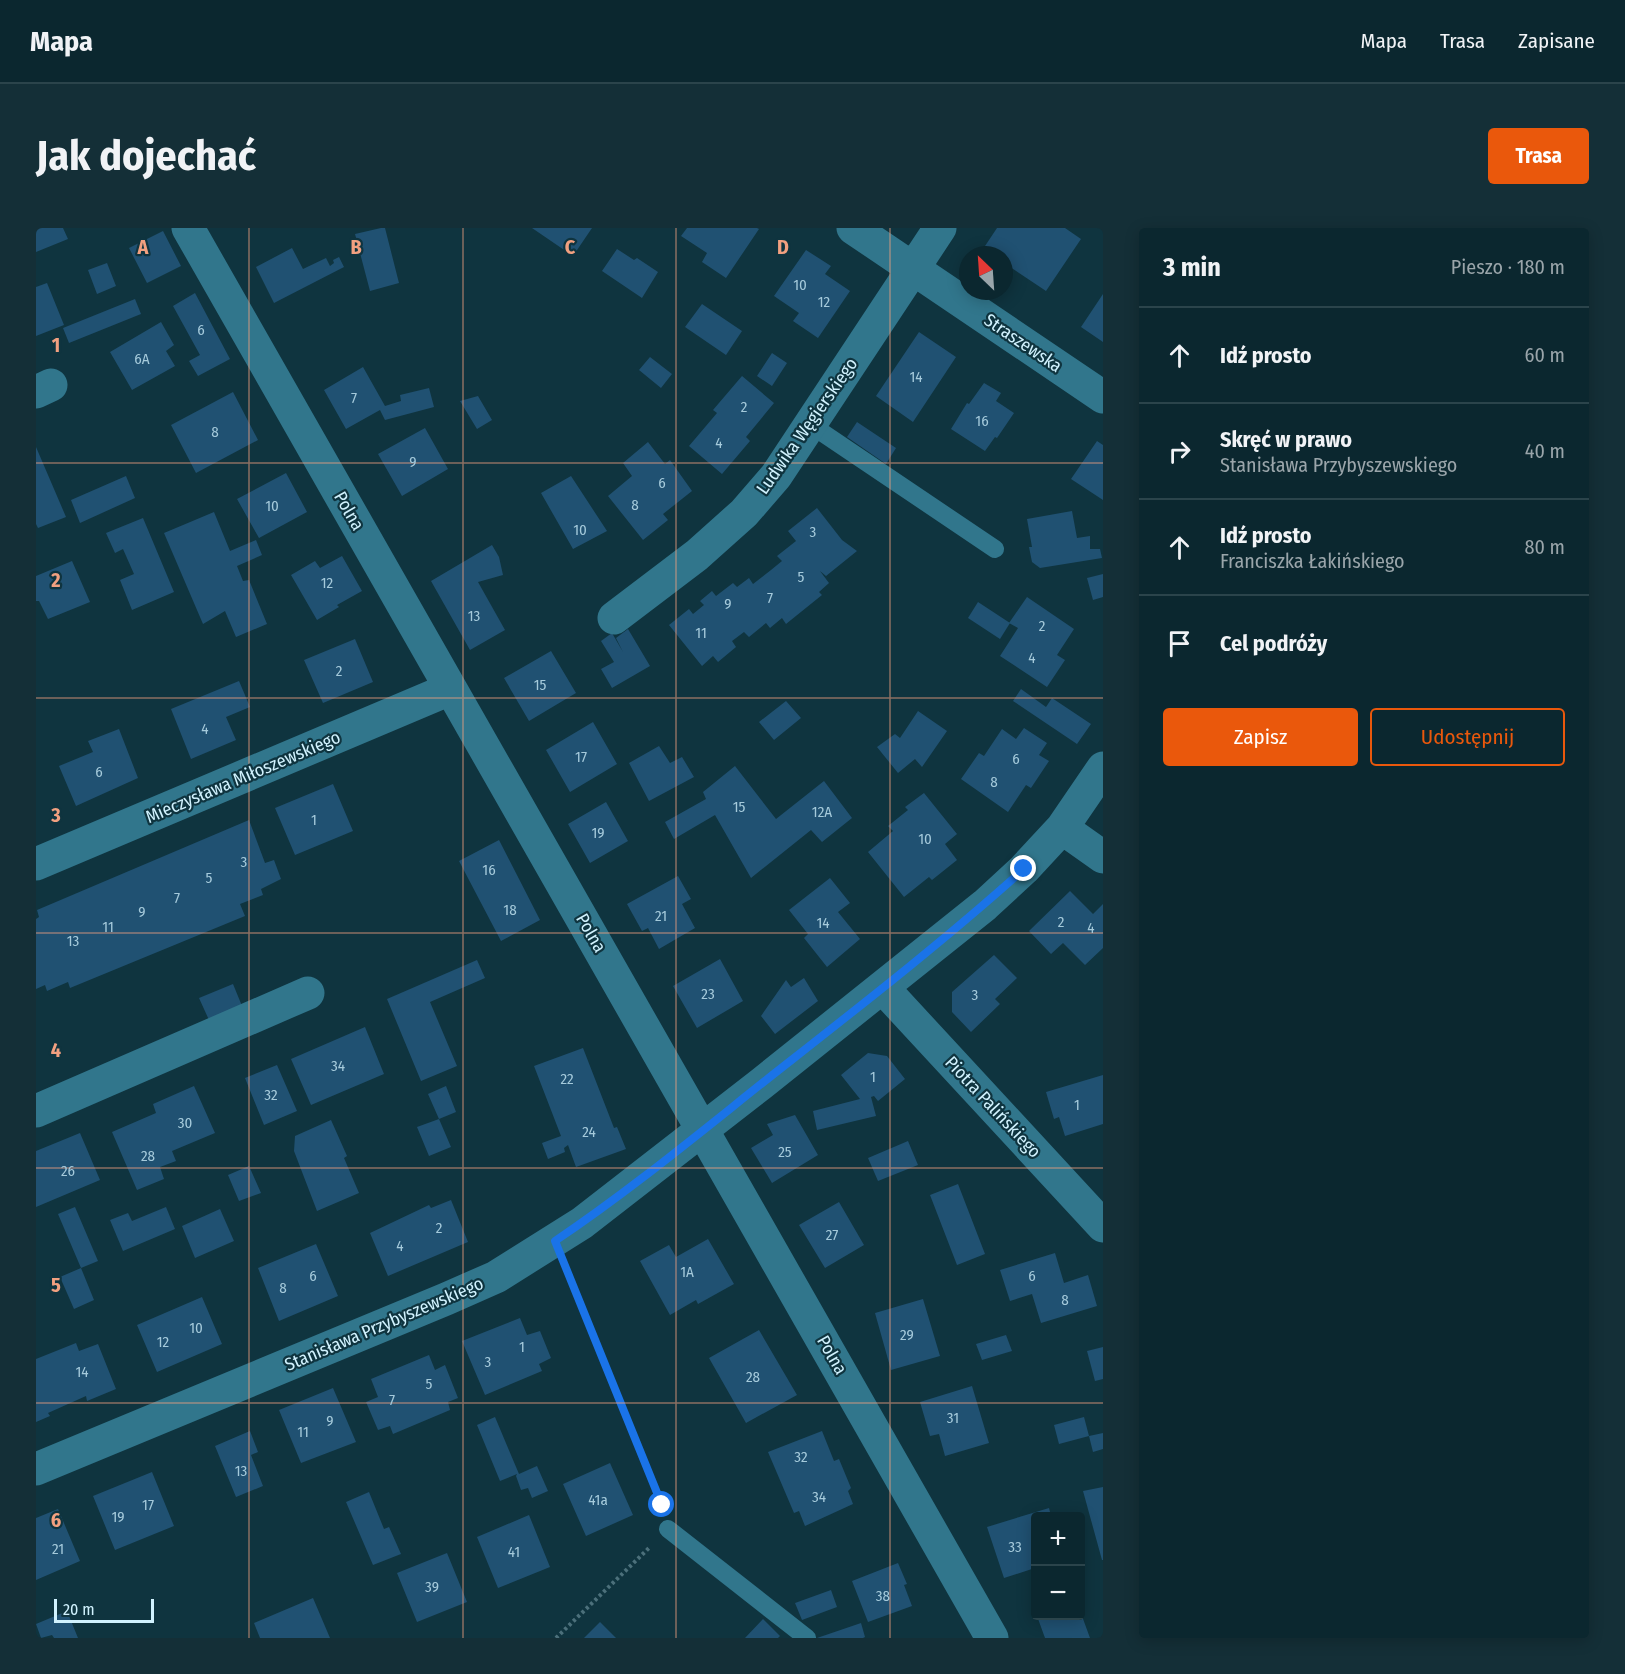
<!DOCTYPE html>
<html lang="pl">
<head>
<meta charset="utf-8">
<style>
	body { margin:0; font-family:"Fira Sans Condensed",sans-serif; background:#142f37; color:#f1f3f6 }
	.controls { position:absolute; right:18px; bottom:18px; display:grid; overflow:hidden; border-radius:6px; box-shadow:0 3px 15px #0003 }
	.controls button { width:54px; height:54px; display:grid; place-items:center; padding:0; border:0; border-bottom:2px solid #2b444b; background:#0b272f; color:#f1f3f6; font:30px sans-serif }
	.compass { position:absolute; left:923px; top:18px; width:54px; height:54px; border-radius:50%; background:#0b272f; box-shadow:0 3px 15px #0003; rotate:335deg }
	.scale { position:absolute; left:18px; bottom:15px; width:100px; box-sizing:border-box; padding-left:6px; border:3px solid #d1f2fe; border-top:0; font-size:16px; line-height:21px; white-space:nowrap; color:#d1f2fe; -webkit-text-stroke:4px #0f343f; paint-order:stroke }
	.stop { position:absolute; width:18px; height:18px; margin:-14px; border:4px solid #1a73e8; border-radius:50%; background:#fff }
	.stop.end { background:#1a73e8; border-color:#fff; box-shadow:0 2px 6px #0008 }
	.list { margin:0; padding:0; list-style:none }
	h2 { display:flex; justify-content:space-between; align-items:center; height:78px; margin:0; padding:0 24px; font-size:26px }
	h2 small { font-size:20px; font-weight:400; color:#9aa5aa }
	.list li { display:grid; grid-template-columns:39px 1fr auto; gap:18px; align-items:center; box-sizing:border-box; height:96px; padding:0 24px; border-top:2px solid #2b444b }
	.list b { display:block; font-size:22px; white-space:nowrap }
	.list p { margin:0; font-size:20px; white-space:nowrap; color:#9aa5aa }
	.list em { font-size:20px; font-style:normal; color:#9aa5aa }
	.actions { display:flex; gap:12px; padding:18px 24px }
	.actions a { flex:1; padding:14px 0; border:2px solid #ea580c; border-radius:6px; text-align:center; font-size:21px; color:#ea580c }
	.actions .main { background:#ea580c; color:#fff }
	.icon { flex:none; width:33px; height:33px; fill:none; stroke:currentColor; stroke-width:2; stroke-linecap:round; stroke-linejoin:round }
	.map { position:relative; flex:none; width:1067px; height:1410px; overflow:hidden; border-radius:6px }
	header { display:flex; align-items:center; gap:36px; box-sizing:border-box; height:84px; padding:0 30px; background:#0b272f; border-bottom:2px solid #2b444b }
	header strong { font-size:28px }
	nav { display:flex; gap:33px; margin-inline-start:auto; font-size:21px }
	.intro { display:flex; align-items:center; justify-content:space-between; box-sizing:border-box; height:144px; padding:0 36px }
	h1 { margin:0; font-size:42px }
	.button { padding:15px 27px; border-radius:6px; background:#ea580c; color:#fff; font-size:21px; font-weight:700 }
	main { display:flex; gap:36px; padding:0 36px }
	aside { flex:1; background:#0b272f; border-radius:6px; box-shadow:0 3px 15px #0003 }
	.map>svg:first-child { display:block }
</style>
</head>
<body>
<header>
<strong>Mapa</strong>
<nav><a>Mapa</a><a>Trasa</a><a>Zapisane</a></nav>
</header>
<div class="intro"><h1>Jak dojechać</h1><a class="button">Trasa</a></div>
<main>
<div class="map">
<svg width="1067" height="1410" viewBox="0 0 1067 1410">
	<rect width="100%" height="100%" fill="#0f343f"/>
	<!-- building -->
	<path fill="#205172" d="M0 0H27L32 11 0 24Z
		M345 0H349L363 55 334 63 319 6Z
		M496 0H556L537 28Z
		M651 0H721L723 1 690 50 666 34 671 25 645 8Z
		M961 0H1029L1045 11 1010 63 968 35V27H956L947 21Z
		M127 3 145 38 111 55 93 20Z
		M256 20 267 41 290 30 294 38 298 35 297 32 303 29 308 39 238 75 220 39Z
		M581 21 598 32 601 30 622 44 606 70 566 43Z
		M770 22 795 38 789 46 814 63 782 110 757 93 763 85 738 68Z
		M71 35 80 58 61 66 52 42Z
		M11 55 28 97 0 108V59Z
		M159 65 194 131 162 148 153 133 164 127 137 78Z
		M1067 66V114L1045 99Z
		M99 71 105 86 33 115 27 100Z
		M666 76 706 103 690 127 649 99Z
		M125 94 138 117 130 123 139 138 96 162 74 124Z
		M883 104 920 129 877 194 840 168Z
		M736 125 751 135 736 158 721 148Z
		M614 129 636 146 625 160 603 142Z
		M327 139 349 178 365 173 364 167 393 160 398 179 349 192 344 182 310 201 288 162Z
		M706 148 738 175 710 209 714 213 686 246 653 218 681 185 677 182Z
		M948 155 965 165 960 173 978 185 961 210 959 209 949 223 915 201 931 175 933 176Z
		M197 164 222 212 160 245 135 197Z
		M442 168 456 192 441 201 424 173Z
		M821 194 860 220 850 236 811 209Z
		M389 200 412 241 366 268 342 226Z
		M1061 213 1067 217V272L1035 251Z
		M612 214 629 236 634 232 656 263 627 286 632 292 607 312 572 268 596 248 587 235Z
		M0 219 30 289 2 300 0 296Z
		M250 245 271 284 223 310 201 271Z
		M90 248 99 270 44 295 35 272Z
		M535 248 571 303 537 321 505 265Z
		M781 280 806 312 821 323 790 348 784 343 793 355 783 364 786 367 750 396 746 390 734 400 730 395 713 409 708 404 696 413 700 419 682 434 677 428 666 438 633 397 653 381 657 386 668 377 664 373 676 363 680 368 697 355 701 359 713 350 717 356 735 342 746 333 741 328 760 313 752 303Z
		M1036 283 1041 310 1054 308V321H1064L1066 330 1004 340 996 334 993 319H996L991 291Z
		M178 284 194 323 220 312 226 327 201 338 207 353 213 352 231 396 200 409 189 383 167 396 128 305Z
		M107 290 138 364 96 382 84 352 98 346 87 321 79 325 70 305Z
		M456 317 463 329 467 347 442 354 469 402 434 422 395 353Z
		M306 328 326 363 301 377 303 379 281 392 255 347 279 333 284 340Z
		M36 333 54 374 12 391 3 373H0V348Z
		M1067 346V369L1057 372 1051 350Z
		M991 369 1038 401 1021 427 1029 432 1011 459 964 428 982 400 973 395Z
		M942 374 974 395 964 411 932 390Z
		M592 401 614 438 576 460 565 441 578 434 565 413 576 405 587 424 580 410Z
		M319 411 337 454 287 475 268 432Z
		M515 423 540 465 493 493 468 450Z
		M203 453 214 479 190 489 200 512 155 531 135 481Z
		M985 461 1010 479 1016 470 1055 496 1041 516 977 473Z
		M750 473 765 490 738 512 723 494Z
		M882 483 911 503 886 539 879 531 862 545 841 519 859 506 864 510Z
		M557 494 581 536 534 564 510 522Z
		M988 500 1011 515 1003 527 1013 533 995 560 990 557 972 584 925 551 943 525 948 528 966 501 980 511Z
		M83 501 102 550 40 578 23 538 57 524 52 513Z
		M623 518 634 535 646 529 658 549 613 573 593 535Z
		M699 538 740 591 788 553 816 590 786 614 775 602 715 650 679 587 638 611 629 594 670 571 667 564Z
		M297 556 317 603 259 627 239 580Z
		M888 565 921 606 909 616 921 632 896 652 893 649 868 669 832 624 857 603 852 598 872 582 869 579Z
		M570 574 592 613 554 635 532 596Z
		M213 592 229 635 238 632 245 651 225 661 227 667 204 676 209 688 34 760 32 754 11 763 9 757 0 761V691L3 689 1 682Z
		M463 612 504 692 465 713 423 633Z
		M642 648 655 671 646 676 659 700 623 721 612 700 606 703 591 676Z
		M794 650 814 675 802 684 824 711 791 739 768 710 772 706 753 682Z
		M1034 663 1057 686 1067 676V720L1049 737 1027 715 1015 726 993 703Z
		M958 727 981 750 959 771 964 776 935 804 916 784V764Z
		M684 731 707 773 661 800 637 758Z
		M441 732 449 750 394 774 421 838 385 853 351 771Z
		M768 750 782 773 739 806 725 788 750 752 755 759Z
		M197 756 206 778 173 792 163 770Z
		M329 799 348 846 275 877 255 831Z
		M547 820 578 900 581 899 590 921 540 939 532 917 528 920 529 924 512 931 506 915 525 908 498 838Z
		M832 825 851 828 869 851 842 873 838 868 835 869 840 888 781 902 777 883 824 871 805 847Z
		M241 837 261 883 228 897 209 850Z
		M1067 847V896L1029 908 1023 889 1018 891 1010 864Z
		M158 858 179 905 136 923 140 933 124 939 128 951 101 962 76 904 120 885 117 876Z
		M410 858 420 884 403 891 392 866Z
		M759 887 782 927 736 955 715 920 737 907 731 896Z
		M403 891 415 919 393 928 381 899Z
		M295 892 311 928 308 930 323 965 281 983 258 923 259 908Z
		M44 905 64 952 0 979V923Z
		M872 913 882 937 842 953 832 930Z
		M213 938 225 965 203 973 192 947Z
		M922 956 949 1026 921 1037 894 967Z
		M415 972 432 1014 352 1048 334 1005 393 977 395 980Z
		M803 974 828 1017 789 1040 763 997Z
		M39 979 62 1033 45 1040 22 986Z
		M130 979 139 1001 87 1023 74 992 92 985 96 993Z
		M184 981 198 1013 159 1030 146 998Z
		M672 1011 698 1056 662 1076 660 1072 634 1087 604 1033 633 1017 640 1029Z
		M280 1016 302 1068 243 1093 222 1040Z
		M1019 1025 1028 1055 1052 1047 1061 1078 1005 1095 996 1066 974 1073 964 1042Z
		M45 1040 58 1072 38 1081 24 1049Z
		M166 1069 186 1116 121 1144 101 1097Z
		M887 1071 904 1128 855 1142 839 1085Z
		M484 1090 491 1107 504 1103 515 1130 503 1136 506 1143 449 1167 426 1113Z
		M723 1102 761 1167 710 1195 673 1130Z
		M970 1107 976 1123 946 1132 940 1116Z
		M40 1115 43 1123 62 1116 80 1161 51 1173 50 1168 12 1185 14 1188 0 1194V1131Z
		M1067 1119V1151L1059 1153 1051 1123Z
		M393 1127 399 1142 409 1137 422 1170 412 1174 414 1182 357 1206 354 1198 342 1202 330 1174 342 1169 335 1151Z
		M936 1158 953 1215 909 1228 903 1206 894 1208 884 1174Z
		M297 1160 320 1214 265 1235 243 1182Z
		M459 1189 483 1246 501 1238 512 1263 496 1270 492 1260 485 1262 480 1248 481 1246 464 1253 441 1197Z
		M1048 1189 1053 1208 1023 1216 1018 1197Z
		M214 1203 222 1224 215 1227 227 1258 200 1269 179 1218Z
		M786 1203 798 1233 803 1231 815 1260 812 1263 817 1276 769 1298 763 1283 758 1285 732 1224Z
		M1067 1205V1221L1057 1224 1053 1208Z
		M574 1235 597 1287 550 1308 527 1256Z
		M116 1244 138 1298 79 1322 57 1268Z
		M1067 1259V1332H1066L1047 1263Z
		M333 1264 348 1301 353 1299 365 1326 337 1337 310 1274Z
		M1013 1280 1015 1288H999V1340L968 1350 951 1299Z
		M22 1281 44 1333 0 1352V1290Z
		M493 1287 514 1339 462 1360 441 1309Z
		M411 1325 431 1374 381 1394 361 1345Z
		M862 1335 871 1356 868 1357 876 1378 832 1394 816 1353Z
		M795 1362 801 1379 766 1392 759 1375Z
		M277 1370 294 1410H224L218 1395Z
		M31 1383 42 1410H18L16 1407 5 1410 0 1396Z
		M1001 1388H1046L1054 1410H1009Z
		M727 1391 744 1408 742 1410H709Z
		M564 1394 580 1410H548Z
		M825 1395 829 1409 827 1410H781Z"/>
	<g fill="none" stroke-linecap="round" stroke-linejoin="round">
		<!-- path -->
		<path stroke="#4c707b" stroke-width="4" stroke-dasharray="3 3" stroke-linecap="butt" d="M531 1042 626 1277
			M520 1410 614 1319"/>
		<!-- lane -->
		<path stroke="#31768c" stroke-width="18" d="M775 197 959 321
			M632 1301 771 1410"/>
		<!-- street -->
		<path stroke="#31768c" stroke-width="33" d="M152 0 956 1410
			M817 0 1067 169
			M0 164 15 157
			M578 390 661 327 708 285 740 248 904 0
			M1026 600 1067 629
			M0 636 414 461
			M847 760 1067 998
			M0 883 272 765
			M0 1241 410 1071 460 1049 546 995 725 856 949 677 988 641 1026 600 1067 540"/>
	</g>
	<g fill="none" stroke-linecap="round" stroke-linejoin="round">
		<!-- route -->
		<path stroke="#1a73e8" stroke-width="8" d="M626 1277 519 1013C595 962 667 902 739 845 823 779 908 713 988 641"/>
	</g>
	<!-- grid -->
	<path fill="none" stroke="#f2a080" stroke-width="1.5" stroke-opacity="0.55" d="M213 0V1410M427 0V1410M640 0V1410M854 0V1410M0 235H1067M0 470H1067M0 705H1067M0 940H1067M0 1175H1067"/>
	<g text-anchor="middle" dominant-baseline="central" stroke-width="4.5" stroke-linejoin="round" paint-order="stroke">
		<!-- number labels -->
		<g font-size="15" fill="#a5cadb">
			<text x="764" y="57">10</text>
			<text x="788" y="74">12</text>
			<text x="165" y="102">6</text>
			<text x="106" y="131">6A</text>
			<text x="880" y="149">14</text>
			<text x="318" y="170">7</text>
			<text x="708" y="179">2</text>
			<text x="946" y="193">16</text>
			<text x="179" y="204">8</text>
			<text x="683" y="215">4</text>
			<text x="377" y="234">9</text>
			<text x="626" y="255">6</text>
			<text x="599" y="277">8</text>
			<text x="236" y="278">10</text>
			<text x="544" y="302">10</text>
			<text x="777" y="304">3</text>
			<text x="765" y="349">5</text>
			<text x="291" y="355">12</text>
			<text x="734" y="370">7</text>
			<text x="692" y="376">9</text>
			<text x="438" y="388">13</text>
			<text x="1006" y="398">2</text>
			<text x="665" y="405">11</text>
			<text x="996" y="430">4</text>
			<text x="303" y="443">2</text>
			<text x="504" y="457">15</text>
			<text x="169" y="501">4</text>
			<text x="545" y="529">17</text>
			<text x="980" y="531">6</text>
			<text x="63" y="544">6</text>
			<text x="958" y="554">8</text>
			<text x="703" y="579">15</text>
			<text x="786" y="584">12A</text>
			<text x="278" y="592">1</text>
			<text x="562" y="605">19</text>
			<text x="889" y="611">10</text>
			<text x="208" y="634">3</text>
			<text x="453" y="642">16</text>
			<text x="173" y="650">5</text>
			<text x="141" y="670">7</text>
			<text x="474" y="682">18</text>
			<text x="106" y="684">9</text>
			<text x="625" y="688">21</text>
			<text x="1025" y="694">2</text>
			<text x="787" y="695">14</text>
			<text x="72" y="699">11</text>
			<text x="1055" y="700">4</text>
			<text x="37" y="713">13</text>
			<text x="672" y="766">23</text>
			<text x="939" y="767">3</text>
			<text x="302" y="838">34</text>
			<text x="837" y="849">1</text>
			<text x="531" y="851">22</text>
			<text x="235" y="867">32</text>
			<text x="1041" y="877">1</text>
			<text x="149" y="895">30</text>
			<text x="553" y="904">24</text>
			<text x="749" y="924">25</text>
			<text x="112" y="928">28</text>
			<text x="32" y="943">26</text>
			<text x="403" y="1000">2</text>
			<text x="796" y="1007">27</text>
			<text x="364" y="1018">4</text>
			<text x="651" y="1044">1A</text>
			<text x="277" y="1048">6</text>
			<text x="996" y="1048">6</text>
			<text x="247" y="1060">8</text>
			<text x="1029" y="1072">8</text>
			<text x="160" y="1100">10</text>
			<text x="871" y="1107">29</text>
			<text x="127" y="1114">12</text>
			<text x="486" y="1119">1</text>
			<text x="452" y="1134">3</text>
			<text x="46" y="1144">14</text>
			<text x="717" y="1149">28</text>
			<text x="393" y="1156">5</text>
			<text x="356" y="1172">7</text>
			<text x="917" y="1190">31</text>
			<text x="294" y="1193">9</text>
			<text x="267" y="1204">11</text>
			<text x="765" y="1229">32</text>
			<text x="205" y="1243">13</text>
			<text x="783" y="1269">34</text>
			<text x="562" y="1272">41a</text>
			<text x="112" y="1277">17</text>
			<text x="82" y="1289">19</text>
			<text x="979" y="1319">33</text>
			<text x="22" y="1321">21</text>
			<text x="478" y="1324">41</text>
			<text x="396" y="1359">39</text>
			<text x="847" y="1368">38</text>
		</g>
		<!-- street labels -->
		<g font-size="18" fill="#d1f2fe" stroke="#0f343f">
			<text transform="translate(987 115) rotate(34)">Straszewska</text>
			<text transform="translate(771 198) rotate(-55)">Ludwika Węgierskiego</text>
			<text transform="translate(313 283) rotate(60)">Polna</text>
			<text transform="translate(207 549) rotate(-23)">Mieczysława Miłoszewskiego</text>
			<text transform="translate(555 705) rotate(60)">Polna</text>
			<text transform="translate(957 879) rotate(47)">Piotra Palińskiego</text>
			<text transform="translate(348 1096) rotate(-23)">Stanisława Przybyszewskiego</text>
			<text transform="translate(796 1127) rotate(60)">Polna</text>
		</g>
	</g>
	<g font-size="20" text-anchor="middle" font-weight="bold" fill="#f2a080" stroke="#0f343f" stroke-width="4.5" stroke-linejoin="round" paint-order="stroke">
		<text x="107" y="26">A</text>
		<text x="320" y="26">B</text>
		<text x="534" y="26">C</text>
		<text x="747" y="26">D</text>
		<text x="20" y="124">1</text>
		<text x="20" y="359">2</text>
		<text x="20" y="594">3</text>
		<text x="20" y="829">4</text>
		<text x="20" y="1064">5</text>
		<text x="20" y="1299">6</text>
	</g>
</svg>
<div class="controls">
<button>+</button>
<button>−</button>
</div>
<svg class="compass" viewBox="-18 -18 36 36"><path d="M0-13l5 13h-10z" fill="#e53935"/><path d="M0 13l5-13h-10z" fill="#9aa5aa"/></svg>
<div class="scale">20 m</div>
<div class="stop" style="left:626px;top:1277px"></div>
<div class="stop end" style="left:988px;top:641px"></div>
</div>
<aside>
<h2>3 min<small>Pieszo · 180 m</small></h2>
<ul class="list">
<li><svg class="icon" aria-label="ahead" viewBox="0 0 24 24"><path d="M12 20V5M6 11l6-6 6 6"/></svg><div><b>Idź prosto</b></div><em>60 m</em></li>
<li><svg class="icon" aria-label="right" viewBox="0 0 24 24"><path d="M7 20v-9h11M14 6l5 5-5 5"/></svg><div><b>Skręć w prawo</b><p>Stanisława Przybyszewskiego</p></div><em>40 m</em></li>
<li><svg class="icon" aria-label="ahead" viewBox="0 0 24 24"><path d="M12 20V5M6 11l6-6 6 6"/></svg><div><b>Idź prosto</b><p>Franciszka Łakińskiego</p></div><em>80 m</em></li>
<li><svg class="icon" aria-label="arrive" viewBox="0 0 24 24"><path d="M6 21V4h12l-3 4 3 4H6"/></svg><div><b>Cel podróży</b></div></li>
</ul>
<div class="actions"><a class="main">Zapisz</a><a>Udostępnij</a></div>
</aside>
</main>
</body>
</html>
